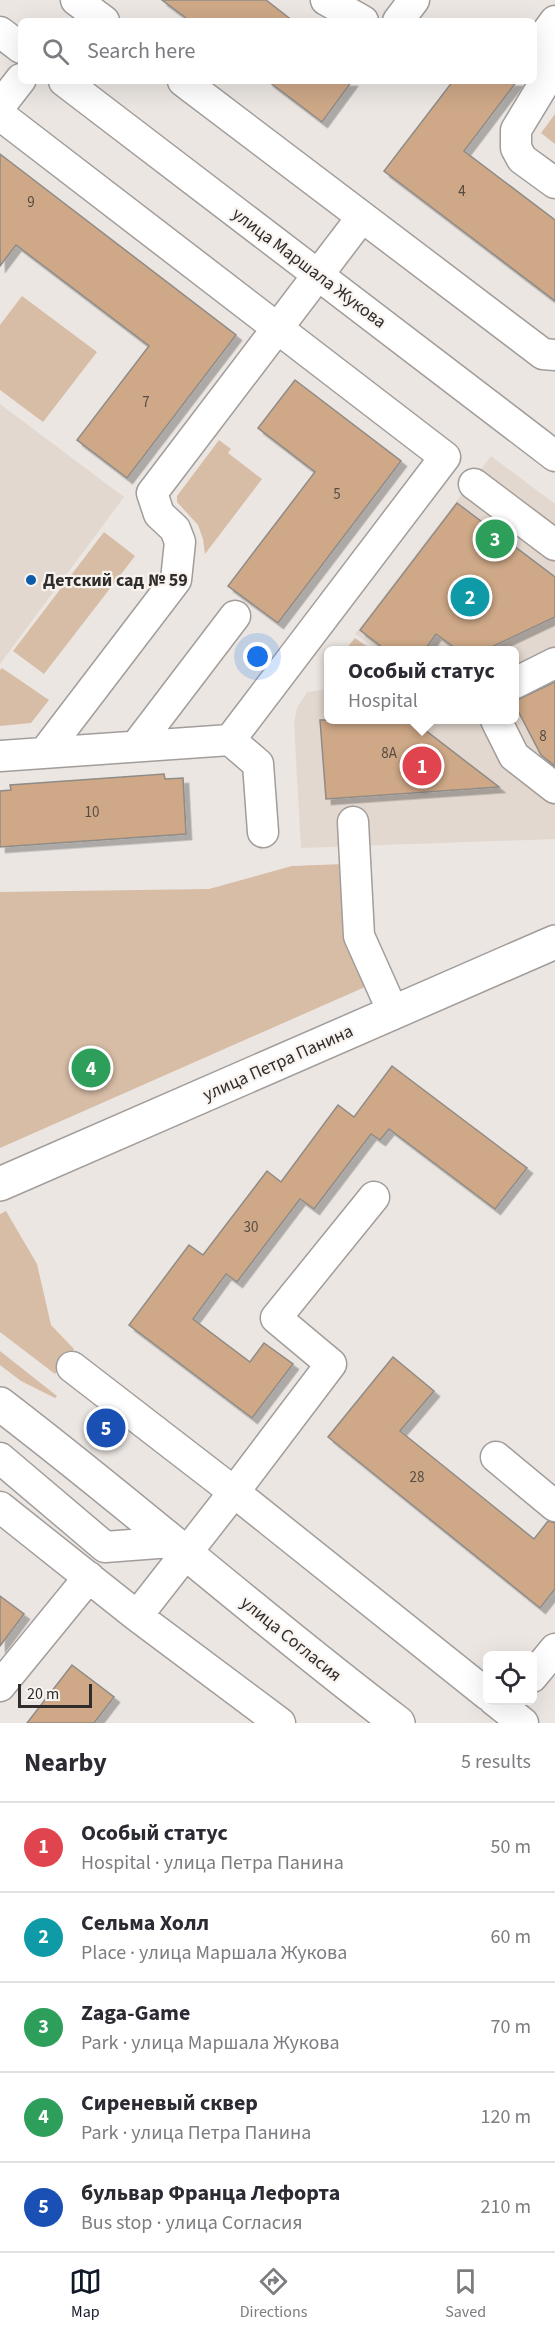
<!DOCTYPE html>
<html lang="en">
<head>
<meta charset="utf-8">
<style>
	body { margin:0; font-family:"Source Sans 3",sans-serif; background:#f7f7f7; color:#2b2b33 }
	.controls { position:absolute; right:18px; bottom:18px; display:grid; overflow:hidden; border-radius:9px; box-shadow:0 6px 24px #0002 }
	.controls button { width:54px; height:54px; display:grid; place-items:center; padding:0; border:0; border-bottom:2px solid #e1e1e2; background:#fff; color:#2b2b33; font:30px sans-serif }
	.scale { position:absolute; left:18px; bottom:15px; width:74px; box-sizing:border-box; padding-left:6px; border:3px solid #2f2d2c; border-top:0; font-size:16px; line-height:21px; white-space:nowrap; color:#2f2d2c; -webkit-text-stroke:4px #f8f3ef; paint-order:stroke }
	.you { position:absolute; left:258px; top:657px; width:21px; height:21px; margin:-15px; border:4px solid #fff; border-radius:50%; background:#1a73e8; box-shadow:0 0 0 9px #1a73e833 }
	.badge { display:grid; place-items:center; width:39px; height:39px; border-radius:50%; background:#111827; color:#fff; font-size:20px; font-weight:700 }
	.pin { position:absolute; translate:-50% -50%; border:3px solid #fff; box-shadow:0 2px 6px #0006 }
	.popup { position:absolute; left:324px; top:646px; width:195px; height:78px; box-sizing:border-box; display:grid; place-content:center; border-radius:9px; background:#fff; filter:drop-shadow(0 2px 4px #0005); font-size:20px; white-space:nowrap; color:#7c7c81 }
	.popup b { font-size:22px; color:#2b2b33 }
	.popup::after { content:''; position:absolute; left:50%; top:100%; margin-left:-12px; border:12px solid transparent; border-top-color:#fff }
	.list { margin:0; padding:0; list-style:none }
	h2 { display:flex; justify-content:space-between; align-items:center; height:78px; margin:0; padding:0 24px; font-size:26px }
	h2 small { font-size:20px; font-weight:400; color:#7c7c81 }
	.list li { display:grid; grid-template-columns:39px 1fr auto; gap:18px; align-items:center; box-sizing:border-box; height:90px; padding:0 24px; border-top:2px solid #e1e1e2 }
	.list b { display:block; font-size:22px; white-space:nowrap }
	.list p { margin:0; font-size:20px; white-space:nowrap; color:#7c7c81 }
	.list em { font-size:20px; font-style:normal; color:#7c7c81 }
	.icon { flex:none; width:33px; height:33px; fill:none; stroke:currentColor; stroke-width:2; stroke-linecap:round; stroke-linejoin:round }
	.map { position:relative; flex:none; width:555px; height:1723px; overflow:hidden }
	.search { position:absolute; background:#fff; box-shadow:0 6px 24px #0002; left:18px; right:18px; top:18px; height:66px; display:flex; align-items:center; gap:15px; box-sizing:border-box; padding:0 21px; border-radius:9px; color:#7c7c81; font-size:22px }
	.sheet { height:528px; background:#fff }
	nav { display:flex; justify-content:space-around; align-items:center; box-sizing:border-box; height:84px; border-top:2px solid #e1e1e2; background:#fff; font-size:16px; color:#7c7c81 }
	nav a { display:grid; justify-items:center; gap:3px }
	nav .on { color:#111827 }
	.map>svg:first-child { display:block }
</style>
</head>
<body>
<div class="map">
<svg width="555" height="1723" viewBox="0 0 555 1723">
	<defs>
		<filter id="shadow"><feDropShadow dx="5.5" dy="5.5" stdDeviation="0" flood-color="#0004"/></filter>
	</defs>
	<rect width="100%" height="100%" fill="#ebe6e2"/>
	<!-- built -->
	<path fill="#e3d8cf" d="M0 404 124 497 0 664Z
		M491 456 555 504V839L301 848 294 724 297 708 307 692 329 689V720H515V650H378L355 634Z"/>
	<!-- green -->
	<path fill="#d7bda6" d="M555 114V144L541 133Z
		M22 296 97 352 43 422 0 390V325Z
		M219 440 231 449 228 453 262 479 205 554 203 539 198 525 177 502V496Z
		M104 532 135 556 44 674 13 651Z
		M355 638 372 650H345Z
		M2 668 49 700 31 723 0 726V670Z
		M344 864 347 937 365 987 0 1148V892L209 889 292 866Z
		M6 1211 37 1264 51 1325 74 1349 55 1374 0 1332V1214Z
		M0 1351 57 1396 55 1398 21 1381 0 1365Z"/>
	<!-- building -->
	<path fill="#cea887" stroke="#8f8b87" stroke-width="1.5" filter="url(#shadow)" d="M162 0H266L293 21H190Z
		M268 81H352L322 122Z
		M453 81H517L464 151 555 220V301L384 171Z
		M0 154 236 335 127 478 77 440 149 346 16 245 0 266Z
		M295 380 401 461 278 623 228 586 315 472 258 428Z
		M457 503 555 577V617L483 651H459L436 634 424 651H387L360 630Z
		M555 682V766L541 755 515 705V701Z
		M320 720H412L499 787 326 799Z
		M164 774 165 779 183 778 186 834 0 847V791L11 790 10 785Z
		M392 1066 527 1168 495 1209 389 1129 380 1140 371 1134 314 1209 300 1199 237 1282 226 1274 193 1319 250 1362 264 1343 293 1364 252 1418 129 1325 189 1245 203 1255 267 1171 281 1182 338 1105 354 1117Z
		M393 1357 434 1391 400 1431 534 1539 548 1521 555 1523V1589L540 1608 328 1437Z
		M0 1596 24 1614 0 1646Z
		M72 1665 114 1697 94 1723H27Z"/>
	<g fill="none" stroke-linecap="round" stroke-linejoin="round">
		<defs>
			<path id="minor" d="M76 0 104 21
				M326 0 363 21
				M398 21 414 0
				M555 21 544 36 542 87 516 130V148L522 159 555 183
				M0 32 21 48
				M64 81 555 456
				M183 81 543 354 555 355
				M0 106 21 79
				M0 115 445 457 230 740
				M474 484 555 545
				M515 683 555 663
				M496 720 514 756 555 788
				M136 746 235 616
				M44 753 176 580 180 542 175 529 159 514 152 493 362 217
				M0 756 230 740 258 764 263 832
				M353 822 359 936 393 1012
				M72 1367 234 1492 331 1364 276 1318 374 1197
				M496 1457 555 1506
				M0 1458 105 1547 171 1542
				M0 1507 137 1616 280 1723
				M137 1616 234 1492 488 1695
				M532 1677 555 1649
				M0 1686 89 1577
				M494 1700 523 1723"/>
			<path id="major" d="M0 1184 555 942
				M0 1404C135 1507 262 1620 398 1723"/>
		</defs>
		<!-- minor casing -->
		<use href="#minor" stroke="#a29d9a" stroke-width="33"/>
		<!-- major casing -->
		<use href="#major" stroke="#a29d9a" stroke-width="36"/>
		<!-- minor -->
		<use href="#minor" stroke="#fff" stroke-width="30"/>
		<!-- major -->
		<use href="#major" stroke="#fff" stroke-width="33"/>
	</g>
	<!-- markers -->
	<circle fill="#0d5cab" stroke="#f8f3ef" stroke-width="2" cx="31" cy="580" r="6"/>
	<g text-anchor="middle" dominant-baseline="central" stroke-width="4.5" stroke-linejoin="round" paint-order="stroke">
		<!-- number labels -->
		<g font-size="15" fill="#574c43">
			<text x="462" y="191">4</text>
			<text x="31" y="202">9</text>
			<text x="146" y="402">7</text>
			<text x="337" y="494">5</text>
			<text x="543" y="736">8</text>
			<text x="389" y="753">8А</text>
			<text x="92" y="812">10</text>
			<text x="251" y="1227">30</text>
			<text x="417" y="1477">28</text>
		</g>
		<!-- street labels -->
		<g font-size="18" fill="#2f2d2c" stroke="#f8f3ef">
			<text transform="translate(309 268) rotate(37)">улица Маршала Жукова</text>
			<text transform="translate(278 1063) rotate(-24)">улица Петра Панина</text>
			<text transform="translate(291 1639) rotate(39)">улица Согласия</text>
		</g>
		<!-- poi labels -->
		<g font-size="18" font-weight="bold" fill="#2f2d2c" stroke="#f8f3ef" text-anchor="start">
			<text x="43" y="580">Детский сад № 59</text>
		</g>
	</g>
</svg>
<div class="controls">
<button><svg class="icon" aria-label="locate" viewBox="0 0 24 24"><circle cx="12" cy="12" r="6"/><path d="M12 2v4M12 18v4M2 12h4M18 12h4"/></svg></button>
</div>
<div class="scale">20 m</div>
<div class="you"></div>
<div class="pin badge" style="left:422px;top:766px;background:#e0444e">1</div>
<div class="popup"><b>Особый статус</b>Hospital</div>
<div class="pin badge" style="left:470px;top:597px;background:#0f9aa8">2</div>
<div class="pin badge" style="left:495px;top:539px;background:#2e9e5b">3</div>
<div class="pin badge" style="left:91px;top:1068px;background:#2e9e5b">4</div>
<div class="pin badge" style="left:106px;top:1428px;background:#1a4fb4">5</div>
<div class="search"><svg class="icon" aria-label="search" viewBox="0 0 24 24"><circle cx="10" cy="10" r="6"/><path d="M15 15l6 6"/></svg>Search here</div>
</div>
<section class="sheet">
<h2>Nearby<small>5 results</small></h2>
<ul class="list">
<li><span class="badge" style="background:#e0444e">1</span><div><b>Особый статус</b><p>Hospital · улица Петра Панина</p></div><em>50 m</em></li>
<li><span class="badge" style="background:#0f9aa8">2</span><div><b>Сельма Холл</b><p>Place · улица Маршала Жукова</p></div><em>60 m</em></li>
<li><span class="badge" style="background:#2e9e5b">3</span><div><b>Zaga-Game</b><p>Park · улица Маршала Жукова</p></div><em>70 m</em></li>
<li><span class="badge" style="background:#2e9e5b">4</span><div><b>Сиреневый сквер</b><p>Park · улица Петра Панина</p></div><em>120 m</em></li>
<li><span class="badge" style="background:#1a4fb4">5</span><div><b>бульвар Франца Лефорта</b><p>Bus stop · улица Согласия</p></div><em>210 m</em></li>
</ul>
</section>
<nav>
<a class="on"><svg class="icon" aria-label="map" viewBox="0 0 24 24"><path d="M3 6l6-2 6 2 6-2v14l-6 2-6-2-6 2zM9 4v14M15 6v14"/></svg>Map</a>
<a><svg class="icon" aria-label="directions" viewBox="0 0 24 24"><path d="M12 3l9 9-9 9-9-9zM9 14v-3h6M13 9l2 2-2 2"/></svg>Directions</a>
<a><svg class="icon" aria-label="saved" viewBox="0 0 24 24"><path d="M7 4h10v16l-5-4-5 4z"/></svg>Saved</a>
</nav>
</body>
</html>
